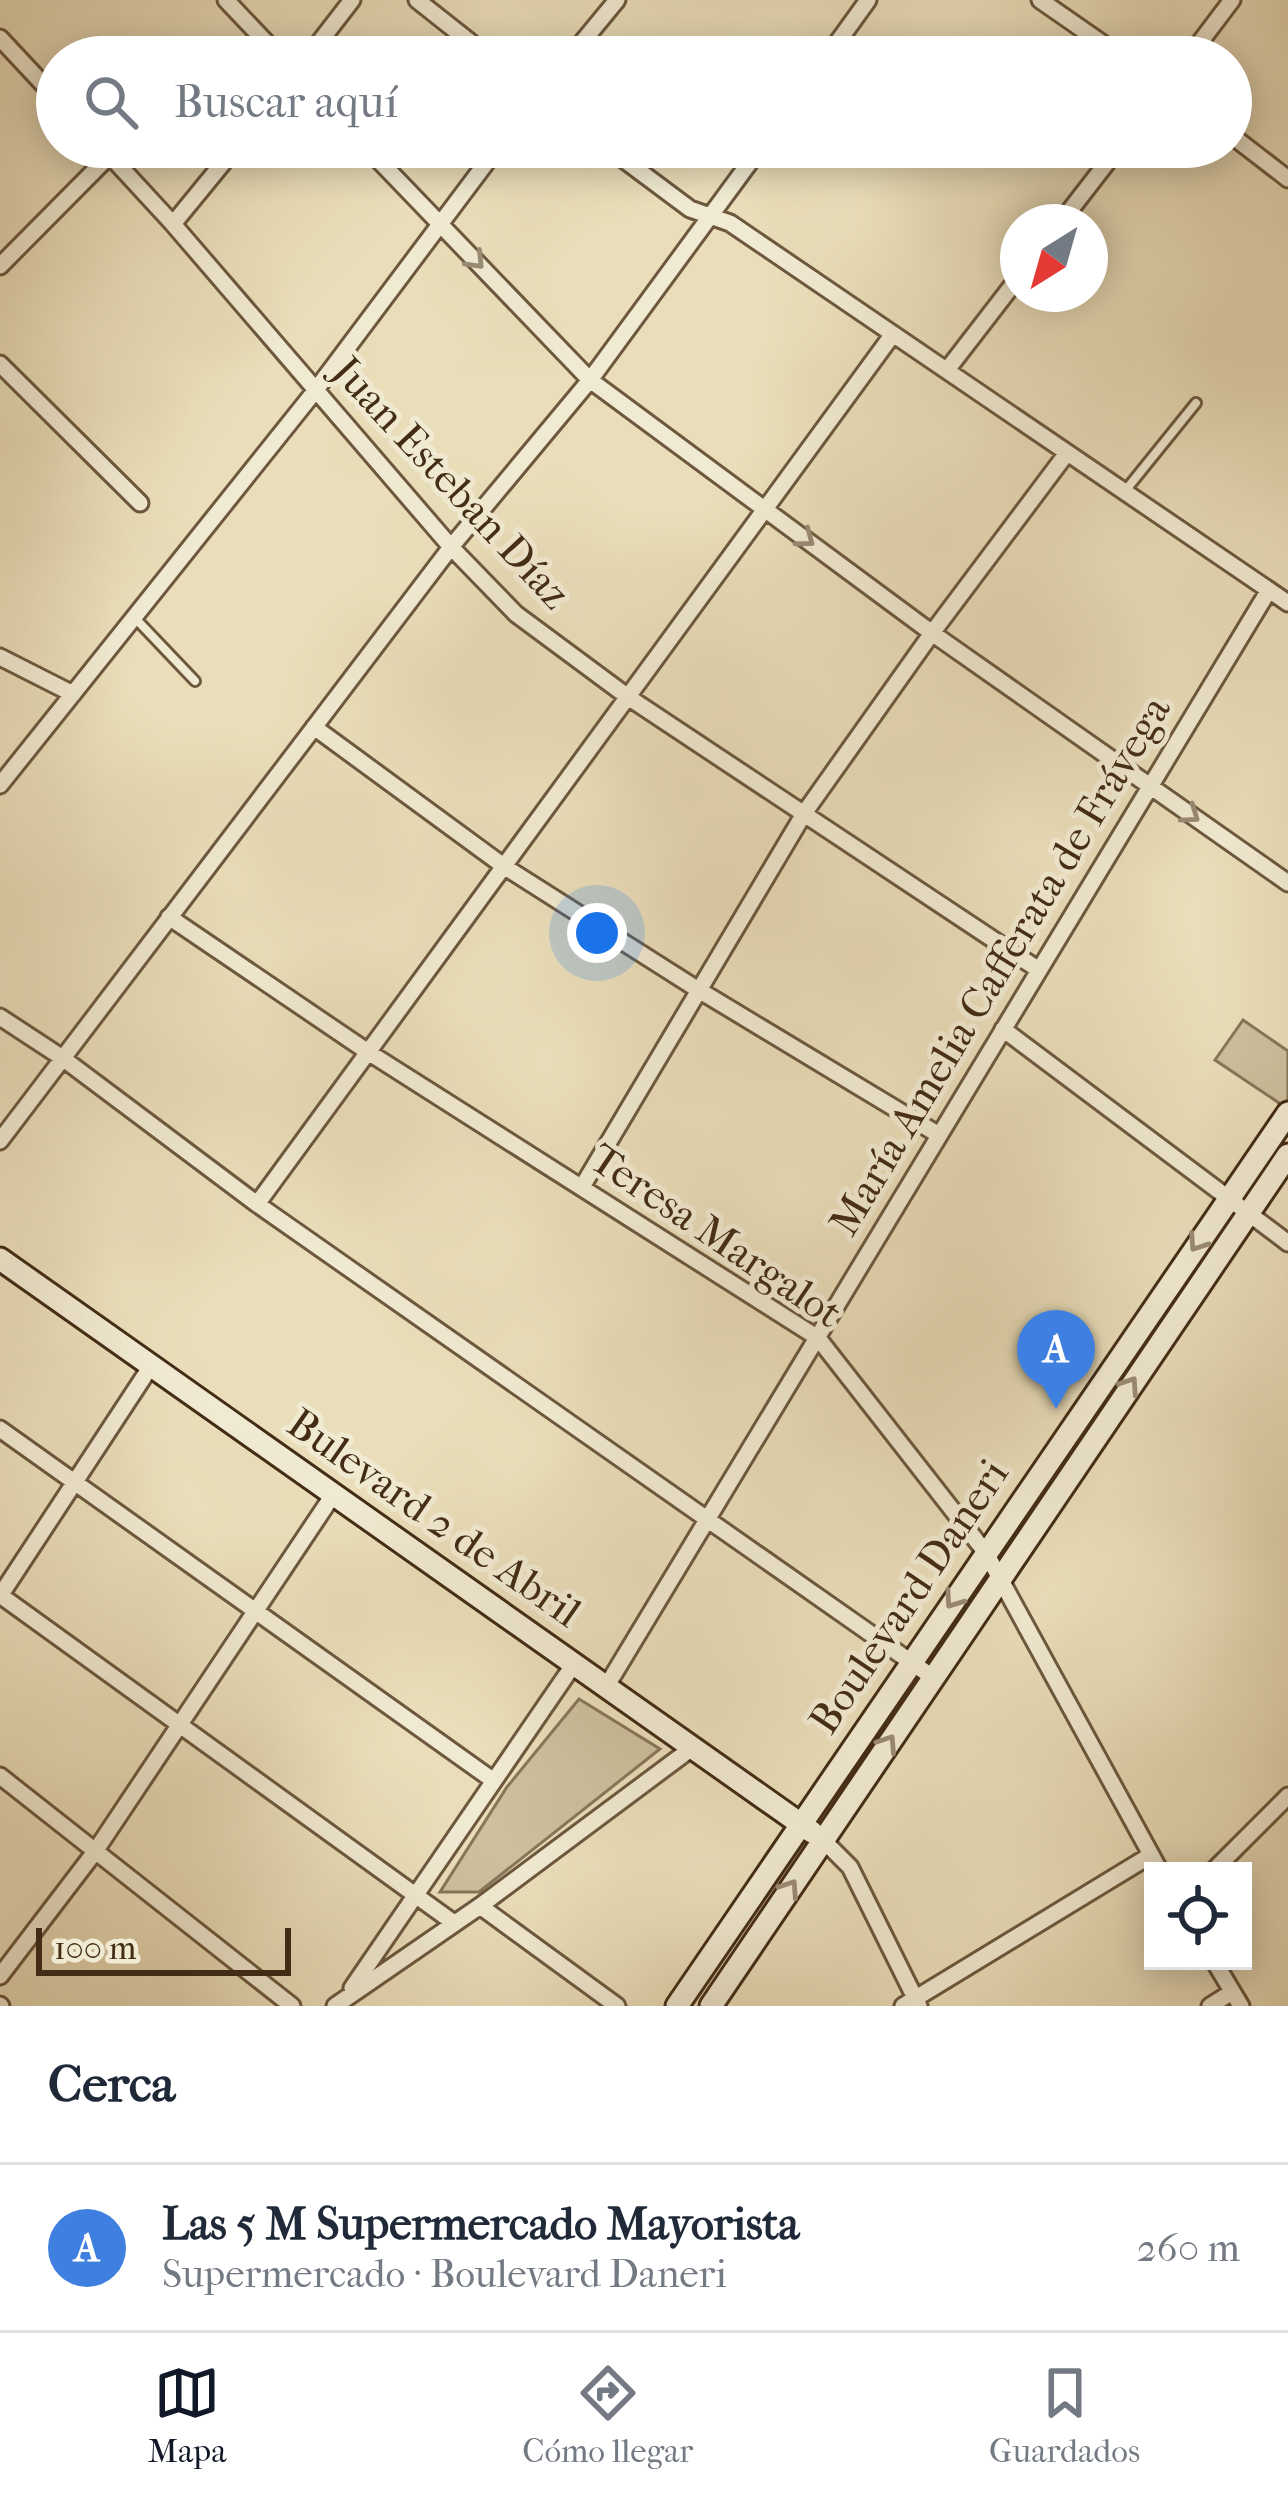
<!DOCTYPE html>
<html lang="es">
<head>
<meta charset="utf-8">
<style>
	body { margin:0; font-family:"IM FELL French Canon",serif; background:#f6f6f7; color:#1f2937 }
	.controls { position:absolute; right:36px; bottom:36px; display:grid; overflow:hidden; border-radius:0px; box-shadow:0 6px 30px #0003 }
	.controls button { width:108px; height:108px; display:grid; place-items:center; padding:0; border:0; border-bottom:3px solid #e0e1e3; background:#fff; color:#1f2937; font:60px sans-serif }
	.compass { position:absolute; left:1000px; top:204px; width:108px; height:108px; border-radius:50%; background:#fff; box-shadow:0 6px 30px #0003; rotate:217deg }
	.scale { position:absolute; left:36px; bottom:30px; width:255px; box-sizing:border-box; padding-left:12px; border:6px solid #432c15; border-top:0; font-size:33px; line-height:42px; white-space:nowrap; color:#432c15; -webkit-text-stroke:9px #f1ead2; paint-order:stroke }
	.you { position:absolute; left:597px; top:933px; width:42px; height:42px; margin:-30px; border:9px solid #fff; border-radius:50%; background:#1a73e8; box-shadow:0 0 0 18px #1a73e833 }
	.badge { display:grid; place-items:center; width:78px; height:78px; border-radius:50%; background:#111827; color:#fff; font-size:39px; font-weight:700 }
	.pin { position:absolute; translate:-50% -99px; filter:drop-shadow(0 3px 6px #0008) }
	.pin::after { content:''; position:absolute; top:63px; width:42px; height:36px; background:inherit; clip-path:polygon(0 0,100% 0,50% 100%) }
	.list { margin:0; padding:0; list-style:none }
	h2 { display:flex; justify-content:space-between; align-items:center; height:156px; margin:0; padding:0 48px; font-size:51px }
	h2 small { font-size:39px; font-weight:400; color:#747a83 }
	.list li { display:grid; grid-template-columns:78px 1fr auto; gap:36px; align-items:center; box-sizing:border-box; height:168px; padding:0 48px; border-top:3px solid #e0e1e3 }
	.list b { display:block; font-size:45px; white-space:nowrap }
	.list p { margin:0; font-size:39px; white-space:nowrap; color:#747a83 }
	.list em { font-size:39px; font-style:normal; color:#747a83 }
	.icon { flex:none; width:66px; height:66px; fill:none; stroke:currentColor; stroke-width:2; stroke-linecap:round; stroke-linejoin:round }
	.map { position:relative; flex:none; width:1288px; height:2006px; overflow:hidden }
	.search { position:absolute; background:#fff; box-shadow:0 6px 30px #0003; left:36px; right:36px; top:36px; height:132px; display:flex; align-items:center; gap:30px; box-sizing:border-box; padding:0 42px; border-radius:66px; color:#747a83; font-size:45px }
	.sheet { height:324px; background:#fff }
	nav { display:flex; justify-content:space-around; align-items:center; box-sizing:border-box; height:168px; border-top:3px solid #e0e1e3; background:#fff; font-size:33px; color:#747a83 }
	nav a { display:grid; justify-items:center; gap:6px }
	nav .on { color:#111827 }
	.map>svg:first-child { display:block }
</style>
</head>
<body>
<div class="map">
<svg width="1288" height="2006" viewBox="0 0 1288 2006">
	<rect width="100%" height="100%" fill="#eadeba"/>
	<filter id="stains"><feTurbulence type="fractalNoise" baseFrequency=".00167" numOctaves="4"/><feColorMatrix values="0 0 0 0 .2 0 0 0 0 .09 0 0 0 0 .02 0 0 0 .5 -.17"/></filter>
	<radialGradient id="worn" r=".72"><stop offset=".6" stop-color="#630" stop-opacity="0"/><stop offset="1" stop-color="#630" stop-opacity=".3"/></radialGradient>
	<!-- green -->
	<path fill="#cec09e" stroke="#88765a" stroke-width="3" d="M1243 1020 1288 1051V1102L1285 1107 1215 1060Z
		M579 1699 660 1749 479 1892H440L507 1787Z"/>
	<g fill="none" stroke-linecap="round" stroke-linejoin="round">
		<defs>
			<path id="service" d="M1125 491 1196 403
				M135 618 195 681"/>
			<path id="minor" d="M226 0 280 57
				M417 0 489 57
				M1040 0 1122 57
				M0 38 57 99
				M308 57 352 0
				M570 57 617 0
				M827 57 868 0
				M1189 57 1232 0
				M1231 135 1288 179
				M102 147 173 224 451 547 516 614 628 697 1039 970
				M366 147 590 380 932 633 1288 883
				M607 147 690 209 730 223 1288 603
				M1061 222 1119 147
				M173 224 236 147
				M0 266 109 156
				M0 364 140 503
				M947 370 1018 278
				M0 657 73 694
				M314 727 505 867 697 989 939 1135
				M0 785 315 391 498 147
				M169 917 368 1052 818 1338 986 1553 1160 1871
				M0 1017 61 1057 257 1204 931 1676
				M1003 1029 1288 1243
				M0 1141 451 547 590 380 761 147
				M582 1187 805 812 932 633 1067 453
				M257 1204 893 334
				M0 1429 494 1781
				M0 1595 454 1923
				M0 1596 151 1366
				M606 1687 1269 590
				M0 1776 292 2006
				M823 1840 850 1867 919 2006
				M1213 1871 1288 1796
				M480 1906 617 2006
				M1214 1961 1241 2006
				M0 1976 94 1853 333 1495
				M352 1988 574 1664
				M0 2005 1 2006
				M335 2006 480 1906 692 1748
				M903 2006 1151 1855
				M1210 2006 1232 1992"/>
			<path id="secondary" d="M0 1259 812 1832
				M677 2006 1288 1113
				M711 2006 1288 1155"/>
		</defs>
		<!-- service casing -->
		<use href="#service" stroke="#6d583e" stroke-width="14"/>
		<!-- minor casing -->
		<use href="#minor" stroke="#6d583e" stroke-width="21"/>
		<!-- secondary casing -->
		<use href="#secondary" stroke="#432c15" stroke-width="27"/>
		<!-- service -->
		<use href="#service" stroke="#f1ead2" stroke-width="8"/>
		<!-- minor -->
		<use href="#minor" stroke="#f1ead2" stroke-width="15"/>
		<!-- secondary -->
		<use href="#secondary" stroke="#f1ead2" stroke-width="21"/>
	</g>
	<!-- one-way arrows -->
	<defs><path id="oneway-chevron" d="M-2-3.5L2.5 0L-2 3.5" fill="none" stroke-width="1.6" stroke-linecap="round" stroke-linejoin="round" transform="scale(3)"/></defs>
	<g stroke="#9a8b74">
		<use href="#oneway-chevron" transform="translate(476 261) rotate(46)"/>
		<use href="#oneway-chevron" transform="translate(806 539) rotate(37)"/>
		<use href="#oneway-chevron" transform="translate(1191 815) rotate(35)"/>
		<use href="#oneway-chevron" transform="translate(1197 1243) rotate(124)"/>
		<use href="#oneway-chevron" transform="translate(1130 1385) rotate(-56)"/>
		<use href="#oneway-chevron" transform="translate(953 1600) rotate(125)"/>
		<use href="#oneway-chevron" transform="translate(888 1743) rotate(-57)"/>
		<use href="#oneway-chevron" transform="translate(790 1888) rotate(-56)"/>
	</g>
	<g text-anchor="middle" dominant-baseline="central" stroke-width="10" stroke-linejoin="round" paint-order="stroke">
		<!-- street labels -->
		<g font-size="42" fill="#432c15" stroke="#f1ead2">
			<text transform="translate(451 483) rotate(47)">Juan Esteban Díaz</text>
			<text transform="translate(1000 966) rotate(-59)">María Amelia Cafferata de Frávega</text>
			<text transform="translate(716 1236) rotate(34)">Teresa Margalot</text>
			<text transform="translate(434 1518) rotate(35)">Bulevard 2 de Abril</text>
			<text transform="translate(909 1597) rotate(-56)">Boulevard Daneri</text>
		</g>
	</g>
	<rect width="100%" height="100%" filter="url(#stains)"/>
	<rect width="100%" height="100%" fill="url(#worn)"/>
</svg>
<div class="controls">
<button><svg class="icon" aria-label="locate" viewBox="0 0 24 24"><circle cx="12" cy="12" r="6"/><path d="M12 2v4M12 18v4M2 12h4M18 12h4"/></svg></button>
</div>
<svg class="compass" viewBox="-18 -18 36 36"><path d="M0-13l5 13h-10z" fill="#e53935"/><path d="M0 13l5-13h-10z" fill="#747a83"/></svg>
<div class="scale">100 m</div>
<div class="you"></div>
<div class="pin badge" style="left:1056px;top:1409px;background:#3f7fe0">A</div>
<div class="search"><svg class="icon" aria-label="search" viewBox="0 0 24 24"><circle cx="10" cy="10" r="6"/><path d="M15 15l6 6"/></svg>Buscar aquí</div>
</div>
<section class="sheet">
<h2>Cerca<small></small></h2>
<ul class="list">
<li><span class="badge" style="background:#3f7fe0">A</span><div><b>Las 5 M Supermercado Mayorista</b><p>Supermercado · Boulevard Daneri</p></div><em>260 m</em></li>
</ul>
</section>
<nav>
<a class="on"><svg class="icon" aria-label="map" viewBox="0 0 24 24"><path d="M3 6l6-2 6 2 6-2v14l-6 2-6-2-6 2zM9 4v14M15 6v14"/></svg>Mapa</a>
<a><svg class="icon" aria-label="directions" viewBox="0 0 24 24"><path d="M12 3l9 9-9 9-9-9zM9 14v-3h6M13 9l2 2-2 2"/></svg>Cómo llegar</a>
<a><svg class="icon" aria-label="saved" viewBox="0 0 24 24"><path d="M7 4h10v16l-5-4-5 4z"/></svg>Guardados</a>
</nav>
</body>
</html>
